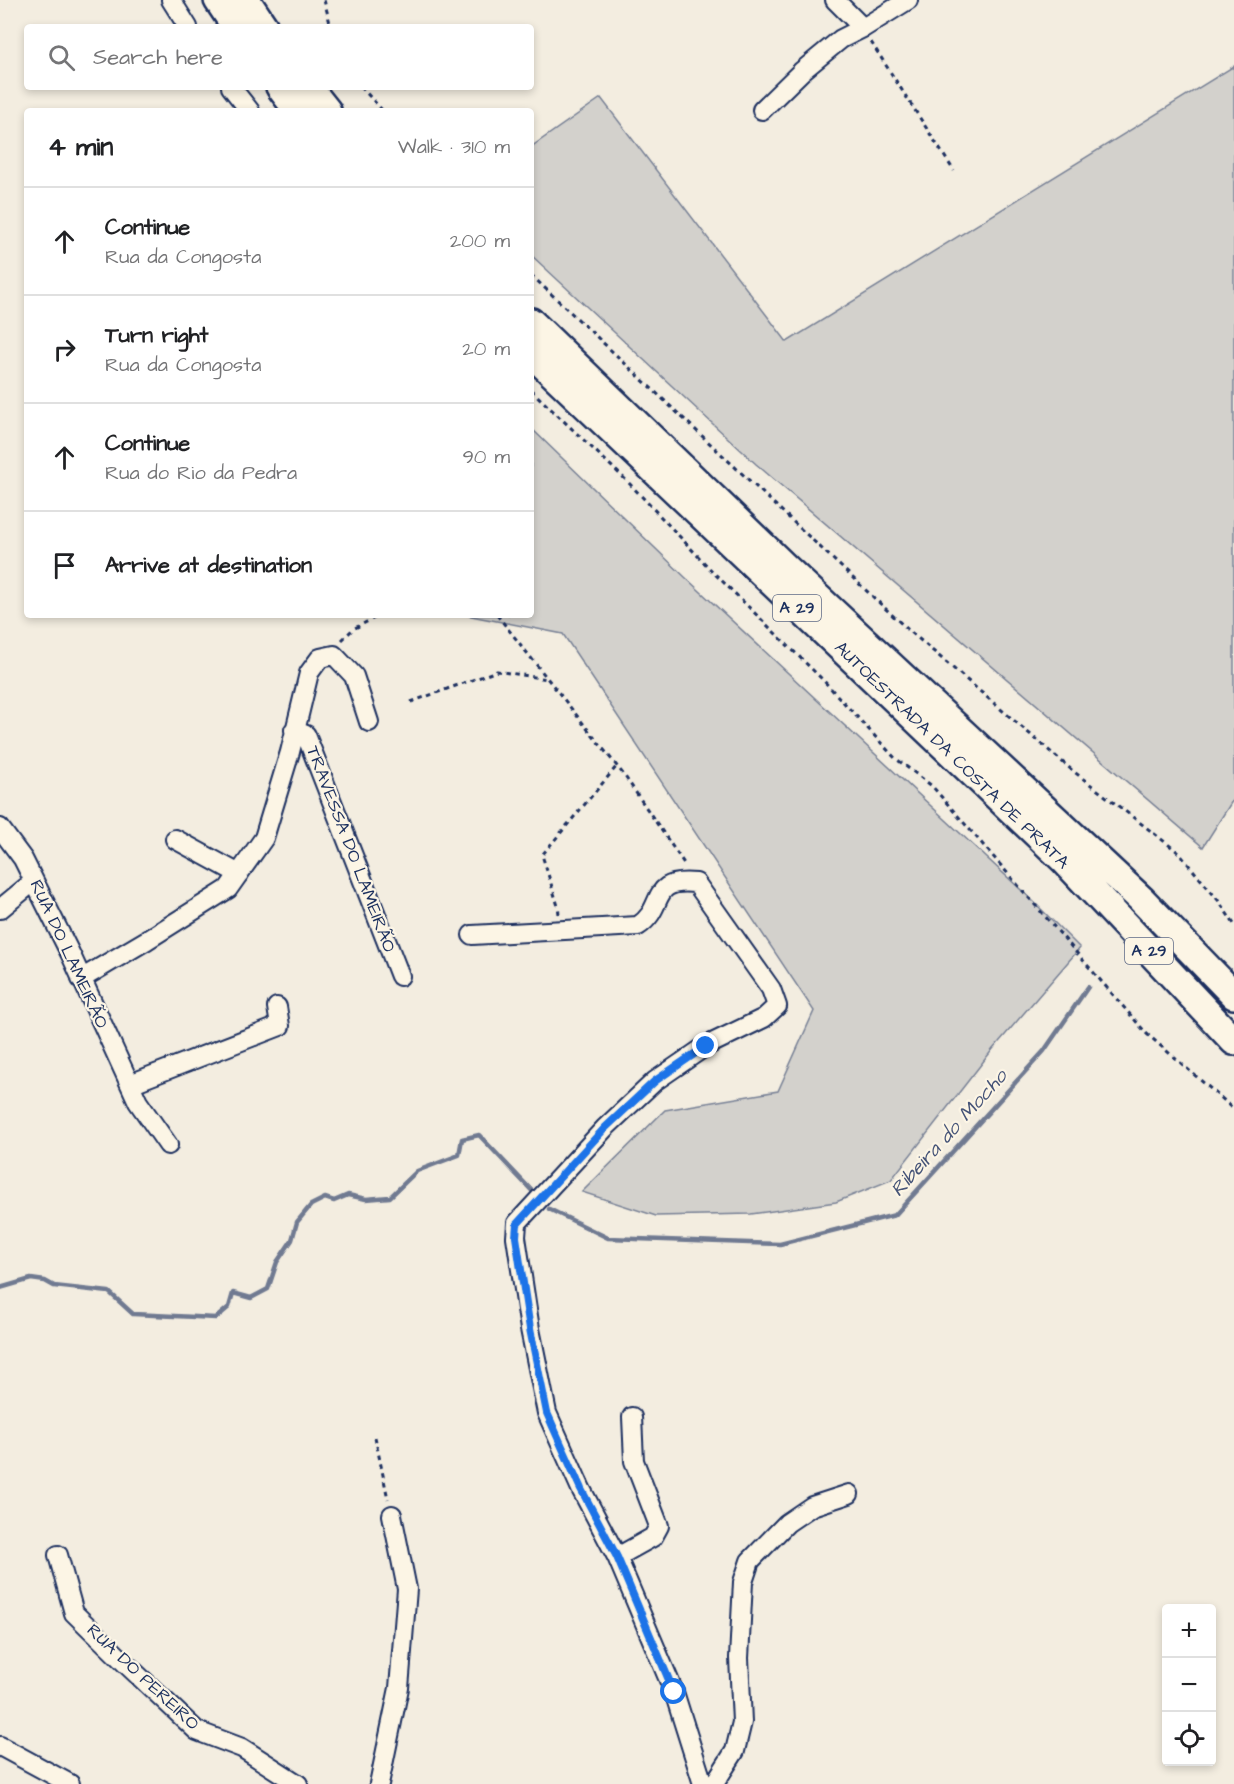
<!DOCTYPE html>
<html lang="en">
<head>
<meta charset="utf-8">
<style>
	body { margin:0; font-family:"Architects Daughter",sans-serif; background:#f6f6f6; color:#202124 }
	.controls { position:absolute; right:18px; bottom:18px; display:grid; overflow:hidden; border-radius:6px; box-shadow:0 3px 9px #0003 }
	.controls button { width:54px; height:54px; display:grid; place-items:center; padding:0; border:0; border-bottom:2px solid #e0e0e0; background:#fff; color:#202124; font:30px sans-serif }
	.stop { position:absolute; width:18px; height:18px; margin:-14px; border:4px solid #1a73e8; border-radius:50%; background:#fff }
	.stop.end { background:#1a73e8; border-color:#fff; box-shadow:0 2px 6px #0008 }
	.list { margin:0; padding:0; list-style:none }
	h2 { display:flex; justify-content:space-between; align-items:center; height:78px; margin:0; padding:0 24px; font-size:26px }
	h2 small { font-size:20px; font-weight:400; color:#757577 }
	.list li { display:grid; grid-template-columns:39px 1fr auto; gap:18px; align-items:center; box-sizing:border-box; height:108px; padding:0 24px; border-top:2px solid #e0e0e0 }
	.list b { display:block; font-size:22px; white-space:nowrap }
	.list p { margin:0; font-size:20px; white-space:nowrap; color:#757577 }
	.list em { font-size:20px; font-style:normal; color:#757577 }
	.icon { flex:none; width:33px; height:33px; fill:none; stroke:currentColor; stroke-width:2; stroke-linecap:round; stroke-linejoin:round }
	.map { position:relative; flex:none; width:1234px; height:1784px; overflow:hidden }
	.search { position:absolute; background:#fff; box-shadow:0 3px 9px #0003; left:24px; top:24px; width:510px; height:66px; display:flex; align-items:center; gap:15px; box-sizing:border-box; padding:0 21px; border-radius:6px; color:#757577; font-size:22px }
	.panel { position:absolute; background:#fff; box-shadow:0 3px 9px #0003; left:24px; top:108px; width:510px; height:510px; border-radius:6px }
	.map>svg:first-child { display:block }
</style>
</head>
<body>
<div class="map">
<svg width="1234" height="1784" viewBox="0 0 1234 1784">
	<rect width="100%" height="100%" fill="#f3ede0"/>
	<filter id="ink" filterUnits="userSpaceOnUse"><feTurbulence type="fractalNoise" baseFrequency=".0167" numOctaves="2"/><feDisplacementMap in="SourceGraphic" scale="12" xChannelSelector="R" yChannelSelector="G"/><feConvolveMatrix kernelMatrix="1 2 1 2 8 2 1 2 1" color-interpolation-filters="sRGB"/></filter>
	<g filter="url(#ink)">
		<!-- green -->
		<path fill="#d3d1cc" stroke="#778095" stroke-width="1.5" d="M1234 66V798L1203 847 756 464 531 255V147L601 98 787 342Z
			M531 428 686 578 1033 901 1080 948 993 1049 891 1180 836 1202 751 1214 656 1216 582 1192 665 1110 778 1091 814 1011 563 634 466 615H531Z"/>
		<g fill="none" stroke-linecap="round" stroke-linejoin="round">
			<!-- stream -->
			<path stroke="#707a91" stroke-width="4.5" d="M549 1209 608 1238 780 1244 895 1215 1044 1051 1088 987
				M0 1288 31 1279 45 1281 54 1286 109 1292 133 1314 216 1318 229 1307 233 1293 251 1298 268 1289 277 1262 292 1240 297 1222 311 1205 325 1198 334 1201 348 1195 366 1199 390 1197 417 1171 459 1155 462 1139 479 1135 535 1194"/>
			<defs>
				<path id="minor" d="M171 0 188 27
					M835 0 863 28
					M231 87 250 111
					M762 110 802 71 841 39 863 28 908 0
					M294 730 306 735 400 976
					M0 828 23 859 70 953 138 1102 168 1145
					M175 839 239 874
					M0 909 34 881
					M472 935 638 926C667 907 647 878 696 883L771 989 777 1006 764 1018 706 1046 655 1081 605 1128 517 1223 516 1237 530 1329 547 1413 581 1489 617 1557 674 1692 703 1784
					M81 979 147 940 228 889 264 838 290 752 309 673 320 658 334 655 354 676 369 722
					M130 1084 280 1026 277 1007
					M58 1555 74 1613 125 1663 197 1731 242 1748 298 1784
					M617 1557 653 1537 659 1526 634 1461 632 1417
					M0 1746 70 1784
					M379 1784 399 1688 407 1589 392 1515
					M714 1784 735 1751 742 1722 739 1658 743 1582 750 1561 787 1523 812 1506 849 1494"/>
				<path id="highway" d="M218 0 236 27
					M246 0 264 27
					M280 87 298 111
					M308 87 327 111
					M531 322 786 568 1141 899 1234 995
					M531 353 1065 861 1234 1041"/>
			</defs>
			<!-- minor casing -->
			<use href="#minor" stroke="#1b2f5e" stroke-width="22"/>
			<!-- highway casing -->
			<use href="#highway" stroke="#1b2f5e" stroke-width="32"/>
			<!-- path -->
			<path stroke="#1b2f5e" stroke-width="3" stroke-dasharray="4.5 4.5" stroke-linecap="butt" d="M324 0 331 27
				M871 42 954 171
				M361 87 383 111
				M531 275 905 627 1073 771 1178 852 1218 900 1234 924
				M531 390 627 481 715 574 823 680 895 758 932 786 1147 1034 1234 1109
				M497 615 624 775 685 865
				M342 640 353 629 380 615
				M411 702 497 671 547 679
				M559 914 558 906 542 855 617 766
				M375 1437 388 1499"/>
			<!-- minor -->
			<use href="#minor" stroke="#fcf5e5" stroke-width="18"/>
			<!-- highway -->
			<use href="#highway" stroke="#fcf5e5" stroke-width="27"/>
		</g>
	</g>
	<g fill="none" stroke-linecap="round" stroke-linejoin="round" filter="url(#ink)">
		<!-- route -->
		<path stroke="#1a73e8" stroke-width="8" d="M674 1692 617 1557 581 1489 547 1413 530 1329 516 1237 517 1224 605 1128 655 1081 706 1046"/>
	</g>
	<g text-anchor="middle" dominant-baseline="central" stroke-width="4.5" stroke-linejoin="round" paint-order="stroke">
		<!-- shield labels -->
		<g fill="#fcf5e5" stroke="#5e6a86" stroke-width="1.5">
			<rect x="773" y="595" width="48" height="26" rx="4.5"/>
			<rect x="1125" y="938" width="48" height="26" rx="4.5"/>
		</g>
		<g font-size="16" font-weight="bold" fill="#1b2f5e">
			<text x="797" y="608">A 29</text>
			<text x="1149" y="951">A 29</text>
		</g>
		<!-- street labels -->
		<g font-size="18" fill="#1b2f5e" stroke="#fcf5e5">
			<text transform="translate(952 755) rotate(44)">AUTOESTRADA DA COSTA DE PRATA</text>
			<text transform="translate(351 849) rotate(69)">TRAVESSA DO LAMEIRÃO</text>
			<text transform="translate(69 954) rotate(65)">RUA DO LAMEIRÃO</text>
			<text transform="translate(143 1677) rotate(43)">RUA DO PEREIRO</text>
		</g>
		<!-- water labels -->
		<g font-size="20" font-style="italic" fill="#465478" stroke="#fcf5e5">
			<text transform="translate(949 1133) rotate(-48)">Ribeira do Mocho</text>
		</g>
	</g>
</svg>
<div class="controls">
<button>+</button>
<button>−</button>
<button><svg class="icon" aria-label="locate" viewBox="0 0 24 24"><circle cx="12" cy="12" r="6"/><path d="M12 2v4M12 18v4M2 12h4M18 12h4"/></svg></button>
</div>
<div class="stop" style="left:674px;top:1692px"></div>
<div class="stop end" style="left:706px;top:1046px"></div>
<div class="search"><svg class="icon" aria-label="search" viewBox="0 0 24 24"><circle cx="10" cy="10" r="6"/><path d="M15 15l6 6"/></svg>Search here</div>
<section class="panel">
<h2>4 min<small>Walk · 310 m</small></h2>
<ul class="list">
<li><svg class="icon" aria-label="ahead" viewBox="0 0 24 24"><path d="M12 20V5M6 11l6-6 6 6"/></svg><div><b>Continue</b><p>Rua da Congosta</p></div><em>200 m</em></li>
<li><svg class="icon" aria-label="right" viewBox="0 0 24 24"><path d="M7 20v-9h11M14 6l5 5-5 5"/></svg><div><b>Turn right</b><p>Rua da Congosta</p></div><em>20 m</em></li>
<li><svg class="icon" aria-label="ahead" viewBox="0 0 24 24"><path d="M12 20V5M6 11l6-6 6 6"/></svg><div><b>Continue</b><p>Rua do Rio da Pedra</p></div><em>90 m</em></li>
<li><svg class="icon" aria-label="arrive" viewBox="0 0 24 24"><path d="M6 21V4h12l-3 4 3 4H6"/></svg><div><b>Arrive at destination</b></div></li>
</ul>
</section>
</div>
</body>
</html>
